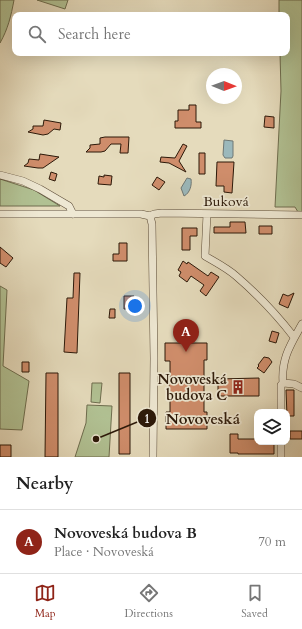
<!DOCTYPE html>
<html lang="en">
<head>
<meta charset="utf-8">
<style>
	body { margin:0; font-family:Cardo,serif; background:#f6f6f6; color:#222 }
	.controls { position:absolute; right:12px; bottom:12px; display:grid; overflow:hidden; border-radius:8px; box-shadow:0 4px 16px #0002 }
	.controls button { width:36px; height:36px; display:grid; place-items:center; padding:0; border:0; border-bottom:1px solid #e0e0e0; background:#fff; color:#222; font:20px sans-serif }
	.compass { position:absolute; left:206px; top:68px; width:36px; height:36px; border-radius:50%; background:#fff; box-shadow:0 4px 16px #0002; rotate:91deg }
	.you { position:absolute; left:135px; top:306px; width:14px; height:14px; margin:-10px; border:3px solid #fff; border-radius:50%; background:#1a73e8; box-shadow:0 0 0 6px #1a73e833 }
	.badge { display:grid; place-items:center; width:26px; height:26px; border-radius:50%; background:#8f2418; color:#fff; font-size:13px; font-weight:700 }
	.pin { position:absolute; translate:-50% -33px; filter:drop-shadow(0 1px 2px #0008) }
	.pin::after { content:''; position:absolute; top:21px; width:14px; height:12px; background:inherit; clip-path:polygon(0 0,100% 0,50% 100%) }
	.list { margin:0; padding:0; list-style:none }
	h2 { display:flex; justify-content:space-between; align-items:center; height:52px; margin:0; padding:0 16px; font-size:17px }
	h2 small { font-size:13px; font-weight:400; color:#767676 }
	.list li { display:grid; grid-template-columns:26px 1fr auto; gap:12px; align-items:center; box-sizing:border-box; height:64px; padding:0 16px; border-top:1px solid #e0e0e0 }
	.list b { display:block; font-size:15px; white-space:nowrap }
	.list p { margin:0; font-size:13px; white-space:nowrap; color:#767676 }
	.list em { font-size:13px; font-style:normal; color:#767676 }
	.icon { flex:none; width:22px; height:22px; fill:none; stroke:currentColor; stroke-width:2; stroke-linecap:round; stroke-linejoin:round }
	.map { position:relative; flex:none; width:302px; height:457px; overflow:hidden }
	.search { position:absolute; background:#fff; box-shadow:0 4px 16px #0002; left:12px; right:12px; top:12px; height:44px; display:flex; align-items:center; gap:10px; box-sizing:border-box; padding:0 14px; border-radius:8px; color:#767676; font-size:15px }
	.sheet { height:116px; background:#fff }
	nav { display:flex; justify-content:space-around; align-items:center; box-sizing:border-box; height:56px; border-top:1px solid #e0e0e0; background:#fff; font-size:11px; color:#767676 }
	nav a { display:grid; justify-items:center; gap:2px }
	nav .on { color:#8f2418 }
	.map>svg:first-child { display:block }
</style>
</head>
<body>
<div class="map">
<svg width="302" height="457" viewBox="0 0 302 457">
	<rect width="100%" height="100%" fill="#e5dbbc"/>
	<filter id="stains"><feTurbulence type="fractalNoise" baseFrequency=".005" numOctaves="4"/><feColorMatrix values="0 0 0 0 .2 0 0 0 0 .09 0 0 0 0 .02 0 0 0 .5 -.17"/></filter>
	<radialGradient id="worn" r=".72"><stop offset=".6" stop-color="#630" stop-opacity="0"/><stop offset="1" stop-color="#630" stop-opacity=".3"/></radialGradient>
	<!-- green -->
	<path fill="#b1c193" stroke="#6e6d4e" d="M0 0H14C11 16 8 29 0 43Z
		M37 0H68L65 9Z
		M279 0H302V212H298L295 207H275L281 91 280 53H287V15H279Z
		M0 179 34 190 60 206H0Z
		M0 286 7 290 3 366 29 381 22 430 0 429Z
		M92 383H102L100 403 91 402Z
		M87 405 112 406 109 457H75L86 423Z"/>
	<!-- water -->
	<path fill="#9bb8bb" stroke="#6f7874" d="M224 140 233 141V156L232 158H225L223 155Z
		M187 178 191 179C192 185 190 193 184 196L181 188Z"/>
	<!-- building -->
	<path fill="#cf8d6b" stroke="#2c1909" d="M189 105H196V122H201V128H175V121H178V110H189Z
		M265 116 274 117V128L264 127Z
		M44 120 61 123 60 130 54 129 48 134 43 135 28 132 33 129V126H43Z
		M105 137H129L128 153H120L121 144H111L105 151 101 152H86L90 148V145L100 144V138Z
		M183 144 187 146 179 161 186 172 169 163 160 162 161 157 175 158Z
		M199 153H205V174H199Z
		M40 154 59 157 43 168H38L24 166 28 163 29 159 39 160Z
		M217 162H234L232 193 224 192V186H216Z
		M51 172 57 174 55 181 49 179Z
		M104 175 112 176 111 185 98 184 99 176 104 177Z
		M157 177 165 182 159 190 152 185Z
		M230 222H245L246 233H214V227H230Z
		M259 226H272V234H259Z
		M182 228H197V236H190V250H182Z
		M119 243H127V261H113V254H119Z
		M0 247 13 258 6 267 0 263Z
		M183 261 187 264 188 262 208 276 211 272 219 277 206 296 200 291 204 285 191 276 187 282 179 276 181 272 178 270Z
		M74 273H80L77 353 64 352 67 298H73Z
		M294 293 288 308 279 304 283 294 288 296Z
		M124 296H134L135 309H124Z
		M110 309H115V318H109Z
		M272 331 279 333 276 343 269 341Z
		M165 343H207V360H204V412H207V429H166V412H170V391H169V383H170V361H165Z
		M264 357 269 358 272 362 264 373 257 368 259 366 258 365Z
		M22 362H29V372H22Z
		M46 373H58V457H45Z
		M119 373H130V454H119Z
		M259 378V396H218V379Z
		M286 390H294V416H287Z
		M290 431H302V439H290Z
		M230 434H238V439H257V442H274V454H238V453H230Z
		M0 445H11V457H0Z"/>
	<g fill="none" stroke-linecap="round" stroke-linejoin="round">
		<defs>
			<path id="minor" d="M0 175 23 181 40 189 69 206 73 214
				M0 214H141L150 216
				M207 214 205 256C215 262 227 268 236 276 257 294 277 315 294 337
				M150 216 152 224 154 358 153 457
				M150 216 154 214 162 213 302 215
				M283 383C281 358 291 344 302 324
				M283 383 294 384 302 388
				M281 412V385L283 383
				M281 442V457"/>
		</defs>
		<!-- minor casing -->
		<use href="#minor" stroke="#5a4a36" stroke-width="8"/>
		<!-- minor -->
		<use href="#minor" stroke="#eee8d3" stroke-width="7"/>
	</g>
	<!-- icons -->
	<defs>
		<symbol id="building-bare" viewBox="-9 -9 18 18"><path d="M-4-6H4V6H1V3H-1V6H-4ZM-2.5-4.3h1.7v1.8h-1.7ZM.8-4.3h1.7v1.8H.8ZM-2.5-1h1.7V.8h-1.7ZM.8-1h1.7V.8H.8Z" fill="#8f2418" stroke="#eee8d3" stroke-width="2.5" paint-order="stroke"/></symbol>
	</defs>
	<g fill-rule="evenodd">
		<use href="#building-bare" x="228" y="377" width="20" height="20"/>
	</g>
	<g text-anchor="middle" dominant-baseline="central" stroke-width="3.5" stroke-linejoin="round" paint-order="stroke">
		<!-- street labels -->
		<g font-size="14" fill="#2c1909" stroke="#eee8d3">
			<text x="226" y="201">Buková</text>
		</g>
		<!-- poi labels -->
		<g font-size="14" font-weight="bold" fill="#2c1909" stroke="#eee8d3" text-anchor="end">
			<text x="227" y="379">Novoveská<tspan x="227" dy="16">budova C</tspan></text>
		</g>
	</g>
	<!-- callouts -->
	<path fill="none" stroke="#2c1909" stroke-width="1.5" d="M96 439L147 418"/>
	<g fill="#2c1909" stroke="#eee8d3" stroke-width="1.5">
		<circle cx="96" cy="439" r="4"/>
		<circle cx="147" cy="418" r="10"/>
	</g>
	<g font-size="12" text-anchor="middle" font-weight="bold" fill="#fff">
		<text x="147" y="423">1</text>
	</g>
	<g font-size="15" text-anchor="middle" font-weight="bold" fill="#2c1909" stroke="#eee8d3" stroke-width="3.5" stroke-linejoin="round" paint-order="stroke">
		<text x="203" y="424">Novoveská</text>
	</g>
	<rect width="100%" height="100%" filter="url(#stains)"/>
	<rect width="100%" height="100%" fill="url(#worn)"/>
</svg>
<div class="controls">
<button><svg class="icon" aria-label="layers" viewBox="0 0 24 24"><path d="M12 4l9 5-9 5-9-5zM3 14l9 5 9-5"/></svg></button>
</div>
<svg class="compass" viewBox="-18 -18 36 36"><path d="M0-13l5 13h-10z" fill="#e53935"/><path d="M0 13l5-13h-10z" fill="#767676"/></svg>
<div class="you"></div>
<div class="pin badge" style="left:186px;top:352px">A</div>
<div class="search"><svg class="icon" aria-label="search" viewBox="0 0 24 24"><circle cx="10" cy="10" r="6"/><path d="M15 15l6 6"/></svg>Search here</div>
</div>
<section class="sheet">
<h2>Nearby<small></small></h2>
<ul class="list">
<li><span class="badge">A</span><div><b>Novoveská budova B</b><p>Place · Novoveská</p></div><em>70 m</em></li>
</ul>
</section>
<nav>
<a class="on"><svg class="icon" aria-label="map" viewBox="0 0 24 24"><path d="M3 6l6-2 6 2 6-2v14l-6 2-6-2-6 2zM9 4v14M15 6v14"/></svg>Map</a>
<a><svg class="icon" aria-label="directions" viewBox="0 0 24 24"><path d="M12 3l9 9-9 9-9-9zM9 14v-3h6M13 9l2 2-2 2"/></svg>Directions</a>
<a><svg class="icon" aria-label="saved" viewBox="0 0 24 24"><path d="M7 4h10v16l-5-4-5 4z"/></svg>Saved</a>
</nav>
</body>
</html>
